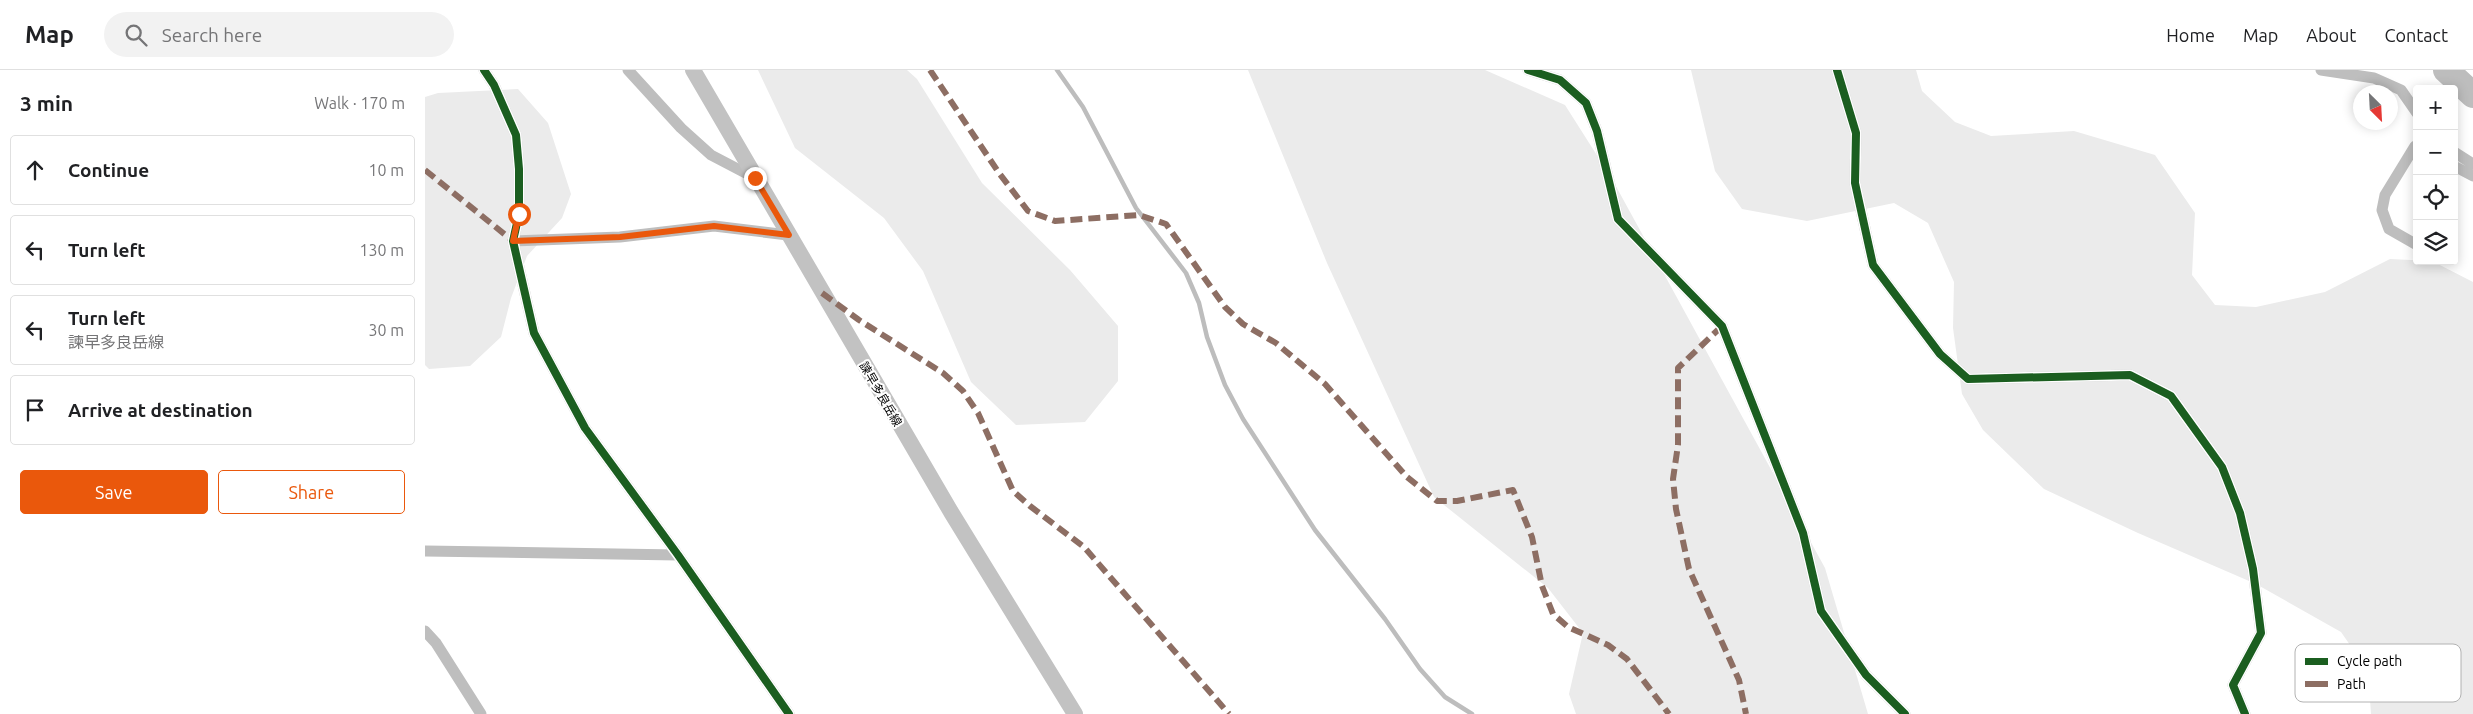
<!DOCTYPE html>
<html lang="en">
<head>
<meta charset="utf-8">
<style>
	body { margin:0; font-family:Ubuntu,"Noto Sans JP",sans-serif; background:#f2f2f2; color:#202124 }
	.controls { position:absolute; right:15px; top:15px; display:grid; overflow:hidden; border-radius:5px; box-shadow:0 2px 12px #0003 }
	.controls button { width:45px; height:45px; display:grid; place-items:center; padding:0; border:0; border-bottom:1px solid #e0e0e0; background:#fff; color:#202124; font:25px sans-serif }
	.compass { position:absolute; left:1928px; top:15px; width:45px; height:45px; border-radius:50%; background:#fff; box-shadow:0 2px 12px #0003; rotate:156deg }
	.stop { position:absolute; width:15px; height:15px; margin:-11px; border:4px solid #ea580c; border-radius:50%; background:#fff }
	.stop.end { background:#ea580c; border-color:#fff; box-shadow:0 1px 5px #0008 }
	.list { margin:0; padding:0; list-style:none }
	h2 { display:flex; justify-content:space-between; align-items:center; height:65px; margin:0; padding:0 20px; font-size:21px }
	h2 small { font-size:16px; font-weight:400; color:#757577 }
	.list li { display:grid; grid-template-columns:32px 1fr auto; gap:15px; align-items:center; box-sizing:border-box; height:70px; margin:0 10px 10px; padding:0 10px; border:1px solid #e0e0e0; border-radius:5px }
	.list b { display:block; font-size:19px; white-space:nowrap }
	.list p { margin:0; font-size:16px; white-space:nowrap; color:#757577 }
	.list em { font-size:16px; font-style:normal; color:#757577 }
	.actions { display:flex; gap:10px; padding:15px 20px }
	.actions a { flex:1; padding:11px 0; border:1px solid #ea580c; border-radius:5px; text-align:center; font-size:18px; color:#ea580c }
	.actions .main { background:#ea580c; color:#fff }
	.icon { flex:none; width:28px; height:28px; fill:none; stroke:currentColor; stroke-width:2; stroke-linecap:round; stroke-linejoin:round }
	.map { position:relative; flex:none; width:2048px; height:644px; overflow:hidden }
	header { display:flex; align-items:center; gap:30px; box-sizing:border-box; height:70px; padding:0 25px; background:#fff; border-bottom:1px solid #e0e0e0 }
	header strong { font-size:24px }
	nav { display:flex; gap:28px; margin-inline-start:auto; font-size:18px }
	.search { width:350px; height:45px; background:#f2f2f2; display:flex; align-items:center; gap:12px; box-sizing:border-box; padding:0 18px; border-radius:28px; color:#757577; font-size:19px }
	main { display:flex }
	aside { flex:1; background:#fff }
	.map>svg:first-child { display:block }
</style>
</head>
<body>
<header>
<strong>Map</strong>
<div class="search"><svg class="icon" aria-label="search" viewBox="0 0 24 24"><circle cx="10" cy="10" r="6"/><path d="M15 15l6 6"/></svg>Search here</div>
<nav><a>Home</a><a>Map</a><a>About</a><a>Contact</a></nav>
</header>
<main>
<aside>
<h2>3 min<small>Walk · 170 m</small></h2>
<ul class="list">
<li><svg class="icon" aria-label="ahead" viewBox="0 0 24 24"><path d="M12 20V5M6 11l6-6 6 6"/></svg><div><b>Continue</b></div><em>10 m</em></li>
<li><svg class="icon" aria-label="left" viewBox="0 0 24 24"><path d="M17 20v-9H6M10 6l-5 5 5 5"/></svg><div><b>Turn left</b></div><em>130 m</em></li>
<li><svg class="icon" aria-label="left" viewBox="0 0 24 24"><path d="M17 20v-9H6M10 6l-5 5 5 5"/></svg><div><b>Turn left</b><p>諫早多良岳線</p></div><em>30 m</em></li>
<li><svg class="icon" aria-label="arrive" viewBox="0 0 24 24"><path d="M6 21V4h12l-3 4 3 4H6"/></svg><div><b>Arrive at destination</b></div></li>
</ul>
<div class="actions"><a class="main">Save</a><a>Share</a></div>
</aside>
<div class="map">
<svg width="2048" height="644" viewBox="0 0 2048 644">
	<rect width="100%" height="100%" fill="#fff"/>
	<!-- green -->
	<path fill="#ebebeb" d="M333 0H482L492 9 557 113 645 200 693 256V311L660 352 591 355 546 312 498 201 459 148 370 78Z
		M823 0H1060L1140 35 1187 109 1400 498 1443 644H1151L1144 624 1158 563 1123 518 1009 427 902 193Z
		M1266 0H1491L1497 21 1530 52 1566 66 1649 61 1730 85 1770 143 1767 205 1790 235 1831 237 1900 222 1965 189 2007 191 2048 212V644H1946L1943 601 1916 562 1831 514 1713 463 1619 419 1558 360 1537 324 1528 258 1529 212 1503 153 1469 133 1382 151 1317 139 1290 101Z
		M93 19 123 53 146 124 137 148 102 186 86 228 76 267 45 296 4 299 0 295V27L13 23Z"/>
	<g fill="none" stroke-linecap="round" stroke-linejoin="round">
		<!-- stream -->
		<path stroke="#bdbdbd" stroke-width="4.5" d="M632 0 658 37 711 138 761 203 774 233 782 267 800 315 818 349 890 460 960 549 995 599 1020 627 1047 644"/>
		<!-- river -->
		<path stroke="#bdbdbd" stroke-width="26" d="M2021 0 2048 25"/>
		<!-- minor -->
		<path stroke="#bebebe" stroke-width="11" d="M59 0 69 15 91 65 94 99V144L88 171 109 263 160 358 253 485 364 644
			M203 0 256 58 286 85 330 108
			M1103 0 1135 10 1161 33 1172 61 1193 149 1297 256 1378 463 1396 541 1441 605 1480 644
			M1412 0 1431 63 1430 113 1448 195 1515 284 1543 309 1705 305 1746 326 1797 397 1815 443 1828 499 1836 563 1808 615 1820 644
			M1896 0 1949 8 1976 20 1992 43
			M1990 76 1960 125 1957 140 1964 159 1992 175
			M2029 82 2048 94
			M2029 96 2048 106
			M88 171 195 167 289 156 363 165
			M0 481 253 485
			M0 561 11 573 56 644"/>
		<!-- secondary -->
		<path stroke="#c2c2c2" stroke-width="16" d="M268 0 526 442 650 644"/>
		<!-- quiet -->
		<path stroke="#8d6e63" stroke-width="6" stroke-dasharray="12 6" stroke-linecap="butt" d="M505 0 574 103 603 141 630 151 714 145 741 154 800 237 818 254 851 273 900 314 982 407 1012 431H1032L1088 420 1107 467 1117 516 1128 544 1143 557 1183 575 1202 589 1244 644
			M0 100 88 171
			M397 223 434 250 518 303 538 321 553 343 588 421 605 436 659 477 804 644
			M1297 256 1253 298V375L1248 409 1251 439 1264 499 1314 610 1321 644"/>
		<defs>
			<path id="cycleway" d="M59 0 69 15 91 65 94 99V144L88 171 109 263 160 358 253 485 364 644
				M1103 0 1135 10 1161 33 1172 61 1193 149 1297 256 1378 463 1396 541 1441 605 1480 644
				M1412 0 1431 63 1430 113 1448 195 1515 284 1543 309 1705 305 1746 326 1797 397 1815 443 1828 499 1836 563 1808 615 1820 644"/>
		</defs>
		<!-- cycleway casing -->
		<use href="#cycleway" stroke="#fff" stroke-width="11"/>
		<!-- cycleway -->
		<use href="#cycleway" stroke="#1b5e20" stroke-width="8"/>
	</g>
	<g fill="none" stroke-linecap="round" stroke-linejoin="round">
		<!-- route -->
		<path stroke="#ea580c" stroke-width="6" d="M94 144 88 171 195 167 289 156 364 165 330 108"/>
	</g>
	<g text-anchor="middle" dominant-baseline="central" stroke-width="4" stroke-linejoin="round" paint-order="stroke">
		<!-- street labels -->
		<g font-size="12" fill="#000" stroke="#fff">
			<text transform="translate(456 324) rotate(60)">諫早多良岳線</text>
		</g>
	</g>
	<!-- legend -->
	<rect x="1870" y="574" width="166" height="58" rx="8" fill="#fff" stroke="#b2b2b2" stroke-width="1"/>
	<rect x="1880" y="588" width="23" height="7" fill="#1b5e20"/>
	<rect x="1880" y="611" width="23" height="6" fill="#8d6e63"/>
	<g font-size="14" fill="#000">
		<text x="1912" y="596">Cycle path</text>
		<text x="1912" y="619">Path</text>
	</g>
</svg>
<div class="controls">
<button>+</button>
<button>−</button>
<button><svg class="icon" aria-label="locate" viewBox="0 0 24 24"><circle cx="12" cy="12" r="6"/><path d="M12 2v4M12 18v4M2 12h4M18 12h4"/></svg></button>
<button><svg class="icon" aria-label="layers" viewBox="0 0 24 24"><path d="M12 4l9 5-9 5-9-5zM3 14l9 5 9-5"/></svg></button>
</div>
<svg class="compass" viewBox="-18 -18 36 36"><path d="M0-13l5 13h-10z" fill="#e53935"/><path d="M0 13l5-13h-10z" fill="#757577"/></svg>
<div class="stop" style="left:94px;top:144px"></div>
<div class="stop end" style="left:330px;top:108px"></div>
</div>
</main>
</body>
</html>
